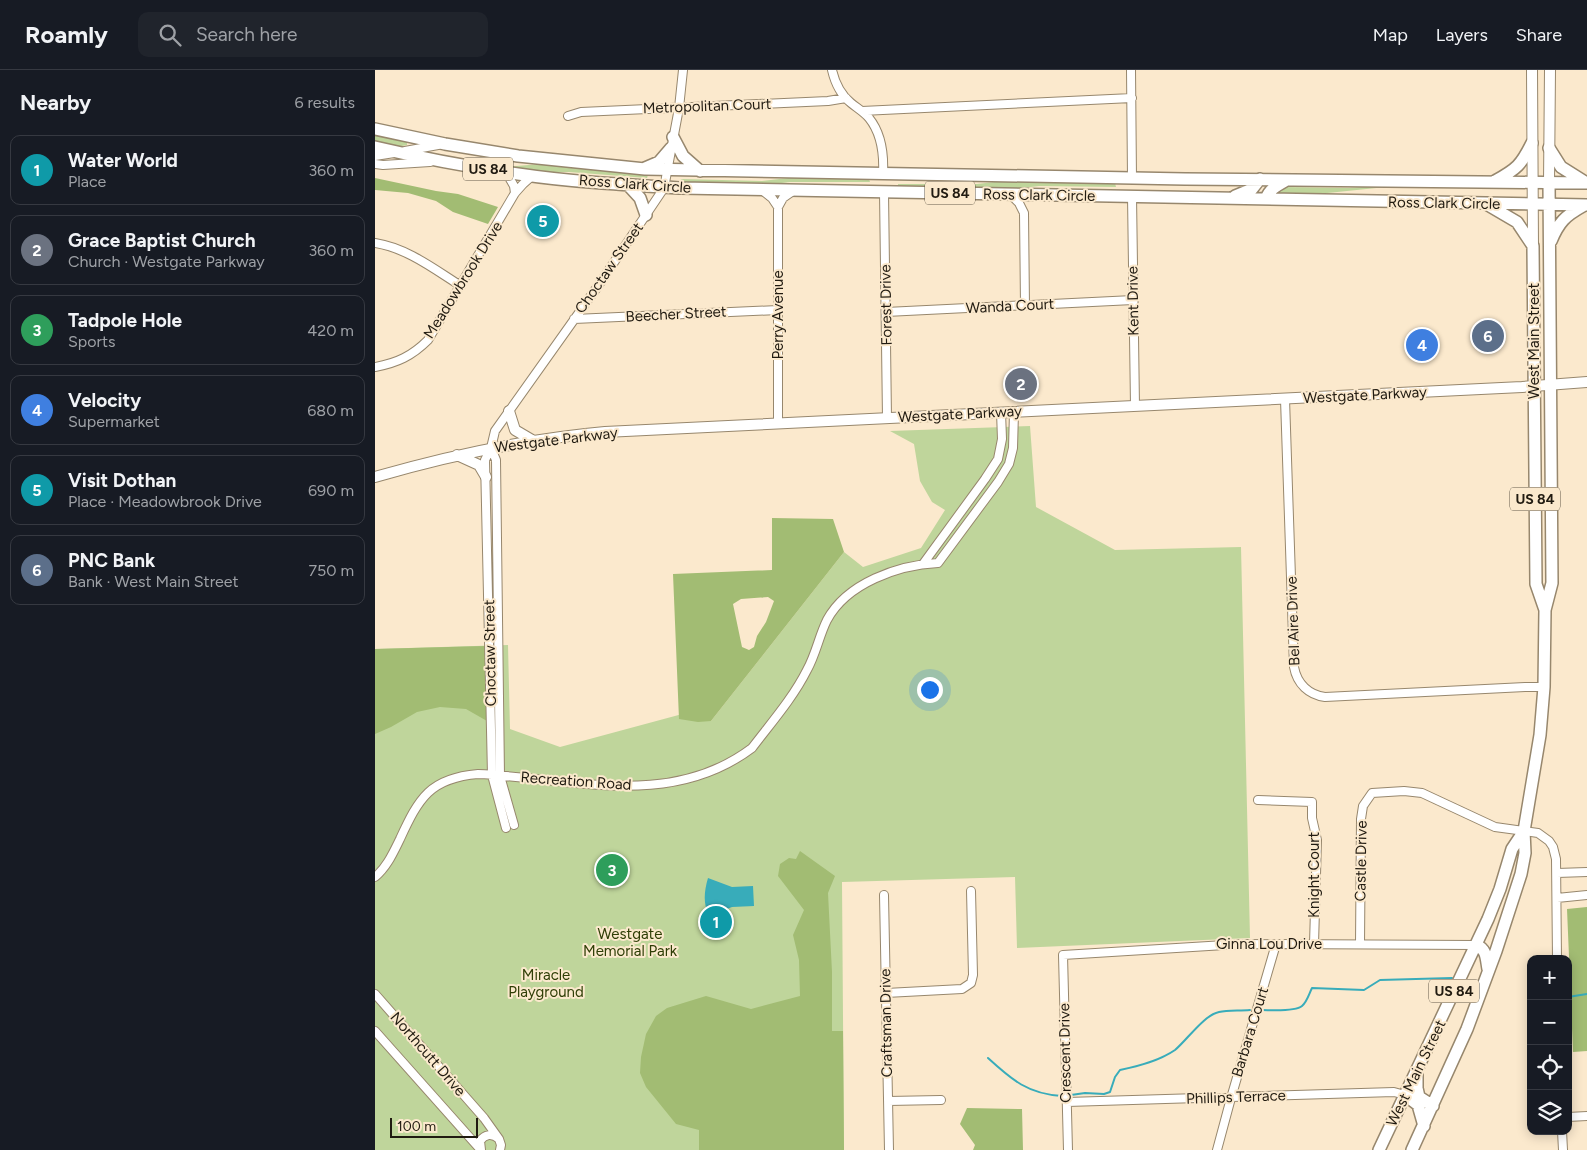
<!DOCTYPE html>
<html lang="en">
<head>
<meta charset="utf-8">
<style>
	body { margin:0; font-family:Figtree,sans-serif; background:#20242c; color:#f1f3f6 }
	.controls { position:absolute; right:15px; bottom:15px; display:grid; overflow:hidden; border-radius:10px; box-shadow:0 2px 12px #0003 }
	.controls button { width:45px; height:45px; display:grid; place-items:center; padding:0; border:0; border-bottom:1px solid #363941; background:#171b24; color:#f1f3f6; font:25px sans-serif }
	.scale { position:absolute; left:15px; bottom:12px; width:88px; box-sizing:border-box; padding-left:5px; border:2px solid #211b11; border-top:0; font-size:14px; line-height:18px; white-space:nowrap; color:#211b11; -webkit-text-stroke:4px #fbe9cd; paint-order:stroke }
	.you { position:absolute; left:554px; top:619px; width:18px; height:18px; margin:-12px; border:4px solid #fff; border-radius:50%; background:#1a73e8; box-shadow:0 0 0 8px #1a73e833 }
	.badge { display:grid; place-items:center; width:32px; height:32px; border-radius:50%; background:#a4b799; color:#fff; font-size:16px; font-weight:700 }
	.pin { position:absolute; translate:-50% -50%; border:2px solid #fff; box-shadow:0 1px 5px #0006 }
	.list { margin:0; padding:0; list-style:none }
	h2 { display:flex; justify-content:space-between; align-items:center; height:65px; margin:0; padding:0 20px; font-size:21px }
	h2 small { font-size:16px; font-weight:400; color:#9ea1a6 }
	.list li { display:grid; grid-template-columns:32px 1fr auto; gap:15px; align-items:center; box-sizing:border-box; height:70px; margin:0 10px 10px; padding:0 10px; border:1px solid #363941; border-radius:10px }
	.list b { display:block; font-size:19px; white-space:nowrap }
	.list p { margin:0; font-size:16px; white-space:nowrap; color:#9ea1a6 }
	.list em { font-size:16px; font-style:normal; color:#9ea1a6 }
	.icon { flex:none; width:28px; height:28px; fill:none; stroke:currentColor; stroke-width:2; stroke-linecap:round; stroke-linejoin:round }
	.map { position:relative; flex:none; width:1212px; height:1080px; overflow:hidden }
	header { display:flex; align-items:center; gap:30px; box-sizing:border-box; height:70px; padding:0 25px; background:#171b24; border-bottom:1px solid #363941 }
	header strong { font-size:24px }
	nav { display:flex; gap:28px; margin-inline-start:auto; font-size:18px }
	.search { width:350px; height:45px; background:#20242c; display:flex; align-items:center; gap:12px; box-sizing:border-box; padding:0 18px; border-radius:10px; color:#9ea1a6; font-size:19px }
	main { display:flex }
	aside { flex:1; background:#171b24 }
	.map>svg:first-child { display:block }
</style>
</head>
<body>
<header>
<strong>Roamly</strong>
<div class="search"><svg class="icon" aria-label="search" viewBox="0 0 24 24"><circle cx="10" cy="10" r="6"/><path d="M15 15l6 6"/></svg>Search here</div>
<nav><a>Map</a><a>Layers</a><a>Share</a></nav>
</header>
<main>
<aside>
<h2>Nearby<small>6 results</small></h2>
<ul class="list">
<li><span class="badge" style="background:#0f9aa8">1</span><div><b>Water World</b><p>Place</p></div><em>360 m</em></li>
<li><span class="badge" style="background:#6b7280">2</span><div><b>Grace Baptist Church</b><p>Church · Westgate Parkway</p></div><em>360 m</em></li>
<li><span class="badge" style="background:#2e9e5b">3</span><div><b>Tadpole Hole</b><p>Sports</p></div><em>420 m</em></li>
<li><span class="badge" style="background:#3f7fe0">4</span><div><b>Velocity</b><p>Supermarket</p></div><em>680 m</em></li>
<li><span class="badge" style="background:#0f9aa8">5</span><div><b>Visit Dothan</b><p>Place · Meadowbrook Drive</p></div><em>690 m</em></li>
<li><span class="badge" style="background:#5c6f8a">6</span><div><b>PNC Bank</b><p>Bank · West Main Street</p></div><em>750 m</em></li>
</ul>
</aside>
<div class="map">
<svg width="1212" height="1080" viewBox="0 0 1212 1080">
	<rect width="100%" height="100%" fill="#fbe9cd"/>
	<!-- green -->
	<path fill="#bfd59b" d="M0 64 32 72V75L22 77 0 72Z
		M165 94 264 103 273 105 272 108 194 102H166L130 97Z
		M413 108 494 109 495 112H415L389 115 305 112 306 109 387 111Z
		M628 111 739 113H740L741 117 664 116 639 119 523 117V114H602Z
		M1000 116 1011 117 933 125H900L901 120 909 117 974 118Z
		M655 356 661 437 740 480 866 477 875 868 642 878 640 807 467 812 469 1080H0V579L133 575 135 659 185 677 311 643 336 651 469 482 488 497 546 478 570 440 557 432 545 411 539 374 515 361Z"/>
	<!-- forest -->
	<path fill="#a2bc73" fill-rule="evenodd" d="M0 108 61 121 83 124 123 137 113 154 78 142 61 131 33 123 0 120Z
		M397 448 458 449 469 482 336 651 323 652 304 649 298 504 397 500ZM393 527 399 531 391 552 382 566 379 577 374 580 367 577 358 534 366 529Z
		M110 576 112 651 91 639 65 637 42 642 16 657 0 664V579Z
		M425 781 460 806 453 823 457 902V961H468L469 1080H324V1060L301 1054 271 1017 265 1003 266 987 271 964 281 946 292 938 331 926 376 939 425 926 424 890 418 865 429 840 403 806 405 794 414 788 421 789Z
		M1212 837V981L1198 982 1192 839Z
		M592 1038 647 1039 648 1080H598L600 1075 585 1054Z"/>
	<!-- water -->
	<path fill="#38acba" d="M241 795 246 798 247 802 244 806H231L229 804 230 798Z
		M333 808 357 817 378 816 379 836 357 837 334 846C328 833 329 822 333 808Z"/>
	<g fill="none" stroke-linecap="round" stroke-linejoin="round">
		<!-- stream -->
		<path stroke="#38acba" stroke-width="2" d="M1193 927 1212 924
			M887 940C896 940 920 942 927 936 932 932 934 924 937 918L989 920 1005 910 1077 908
			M613 988C637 1010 653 1024 687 1026
			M696 1025 710 1023 729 1024 735 1022 740 1007 745 1000C764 996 784 991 800 980 812 970 829 945 844 942 853 940 864 941 875 940"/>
		<defs>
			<path id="minor" d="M457 0C460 13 466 25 476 33 482 38 489 42 494 48 507 64 509 85 508 104
				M756 0 757 108
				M487 41 757 28
				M193 46 206 42 453 31 471 28
				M30 81 63 75
				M0 86 19 83
				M0 94 8 95 55 92
				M131 102 139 116 140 123
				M388 121 397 128 403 137
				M509 122 512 348
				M635 124 644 133 649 143 650 236
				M757 126 760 336
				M0 173C32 178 59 199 86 216
				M511 242 758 230
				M199 249 403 240
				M0 297C22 293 37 286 53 270L140 123 148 114 157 106
				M910 329 919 597C922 614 934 625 950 627L1150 617H1169
				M403 353V137L408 128 418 121
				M116 378 121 390 125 706 139 755
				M548 494 610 409 623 389 627 369 626 342
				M883 730 937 732V748L942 770 939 874
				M131 758 117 705 110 390 116 378 120 361 223 216 289 118 304 38 308 0
				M1182 803 1212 802
				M0 807C12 797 18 783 25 769 44 728 55 708 103 704 195 708 295 740 377 678 396 653 418 628 432 600 441 584 444 566 452 550 472 513 523 495 563 493L623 412 634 394 638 378 639 342
				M509 825 514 1080
				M1182 828 1212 825
				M985 874 986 749 988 736 997 723 1029 721 1047 723 1120 757 1163 763 1174 771 1178 777 1181 789 1182 889
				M511 923 587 919 596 913 598 905 596 821
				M0 924 109 1048 124 1069
				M0 961 105 1079
				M513 1031 566 1030
				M692 1032 1019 1022 1030 1025
				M1193 1047 1212 1046
				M1187 1061 1188 1080
				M106 1080 105 1071C110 1064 117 1063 124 1069L126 1075 125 1080
				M693 1080 688 885 866 874 1101 875
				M842 1080 856 1028 901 874"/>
			<path id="major" d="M1157 0 1158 176
				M1174 113 1175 0
				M134 341 140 360 157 370
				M82 385 104 395 111 407
				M0 407C76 385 152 369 230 362L1147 317 1212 312"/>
			<path id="highway" d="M0 59 70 74 143 86 270 99 810 109 1212 113
				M298 67 308 86 325 101
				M0 77C47 88 95 97 143 104 197 112 252 115 306 118L1212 135
				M1174 78 1186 97 1210 112
				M270 98 284 92 296 78
				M1120 111C1142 99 1146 95 1157 73
				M253 115 265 128 271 145
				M860 126 877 119 885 109
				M891 129C894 119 903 115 912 110
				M1113 135 1142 152 1158 176 1161 514 1170 540
				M1176 171C1184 152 1190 146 1208 136
				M1101 875C1112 879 1111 889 1113 899
				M1042 1004V1018L1044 1027 1058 1036
				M1030 1025 1043 1035 1049 1056
				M1004 1080 1113 849 1125 819 1137 779 1149 761
				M1037 1080 1092 959 1121 881 1146 804 1150 783 1149 761 1165 665 1169 617 1170 540 1177 513 1174 113"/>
		</defs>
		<!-- minor casing -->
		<use href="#minor" stroke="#97876d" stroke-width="10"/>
		<!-- major casing -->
		<use href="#major" stroke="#97876d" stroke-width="12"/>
		<!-- highway casing -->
		<use href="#highway" stroke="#97876d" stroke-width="14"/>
		<!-- minor -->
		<use href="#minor" stroke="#fff" stroke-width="8"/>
		<!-- major -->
		<use href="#major" stroke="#fff" stroke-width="10"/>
		<!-- highway -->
		<use href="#highway" stroke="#fff" stroke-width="11"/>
	</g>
	<g text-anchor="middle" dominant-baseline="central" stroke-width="4" stroke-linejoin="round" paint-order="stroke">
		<!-- shield labels -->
		<g fill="#fbe9cd" stroke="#625949" stroke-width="1">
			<rect x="88" y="87.5" width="50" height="23" rx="4"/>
			<rect x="550" y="111.5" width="50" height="23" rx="4"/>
			<rect x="1135" y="417.5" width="50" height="23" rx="4"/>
			<rect x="1054" y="909.5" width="50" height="23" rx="4"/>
		</g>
		<g font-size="14" font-weight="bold" fill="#211b11">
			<text x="113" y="99">US 84</text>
			<text x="575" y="123">US 84</text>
			<text x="1160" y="429">US 84</text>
			<text x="1079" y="921">US 84</text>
		</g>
		<!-- street labels -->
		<g font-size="15" fill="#211b11" stroke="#fbe9cd">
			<text transform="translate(332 36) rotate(-2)">Metropolitan Court</text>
			<text transform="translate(260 114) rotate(4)">Ross Clark Circle</text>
			<text transform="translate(664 125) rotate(1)">Ross Clark Circle</text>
			<text transform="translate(1069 133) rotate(1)">Ross Clark Circle</text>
			<text transform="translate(234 198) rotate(-55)">Choctaw Street</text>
			<text transform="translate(88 210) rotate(-58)">Meadowbrook Drive</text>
			<text transform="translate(758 231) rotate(-91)">Kent Drive</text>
			<text transform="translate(511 235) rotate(-91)">Forest Drive</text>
			<text transform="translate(635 236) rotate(-3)">Wanda Court</text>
			<text transform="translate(301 244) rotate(-3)">Beecher Street</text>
			<text transform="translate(403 245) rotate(-90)">Perry Avenue</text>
			<text transform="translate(1159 271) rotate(-90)">West Main Street</text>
			<text transform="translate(990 325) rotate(-3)">Westgate Parkway</text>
			<text transform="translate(585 344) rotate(-3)">Westgate Parkway</text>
			<text transform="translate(181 370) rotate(-7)">Westgate Parkway</text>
			<text transform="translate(918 551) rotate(-92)">Bel Aire Drive</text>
			<text transform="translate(115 583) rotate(-91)">Choctaw Street</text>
			<text transform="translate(201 711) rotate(4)">Recreation Road</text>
			<text transform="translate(986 791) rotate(-89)">Castle Drive</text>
			<text transform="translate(939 805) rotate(-90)">Knight Court</text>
			<text x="894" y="874">Ginna Lou Drive</text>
			<text transform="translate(511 953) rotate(-91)">Craftsman Drive</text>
			<text transform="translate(875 962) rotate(-73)">Barbara Court</text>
			<text transform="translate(690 983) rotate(-91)">Crescent Drive</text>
			<text transform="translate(53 984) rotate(49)">Northcutt Drive</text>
			<text transform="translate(1041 1003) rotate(-64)">West Main Street</text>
			<text transform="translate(861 1027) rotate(-2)">Phillips Terrace</text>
		</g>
		<!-- park labels -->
		<g font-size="15" fill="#2f3e06" stroke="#fbe9cd">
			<text x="255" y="864">Westgate<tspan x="255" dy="17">Memorial Park</tspan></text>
			<text x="171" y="905">Miracle<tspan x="171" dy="17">Playground</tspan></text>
		</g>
	</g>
</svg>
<div class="controls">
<button>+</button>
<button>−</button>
<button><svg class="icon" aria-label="locate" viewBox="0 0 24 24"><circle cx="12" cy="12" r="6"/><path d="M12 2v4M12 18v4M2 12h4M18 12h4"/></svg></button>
<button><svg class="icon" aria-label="layers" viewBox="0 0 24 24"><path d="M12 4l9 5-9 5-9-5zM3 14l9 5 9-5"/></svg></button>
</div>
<div class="scale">100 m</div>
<div class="you"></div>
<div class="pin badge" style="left:341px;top:852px;background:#0f9aa8">1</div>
<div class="pin badge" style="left:646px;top:314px;background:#6b7280">2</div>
<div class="pin badge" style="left:237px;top:800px;background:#2e9e5b">3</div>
<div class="pin badge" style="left:1047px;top:275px;background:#3f7fe0">4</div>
<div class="pin badge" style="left:168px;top:151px;background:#0f9aa8">5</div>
<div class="pin badge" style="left:1113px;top:266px;background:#5c6f8a">6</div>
</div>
</main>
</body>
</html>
